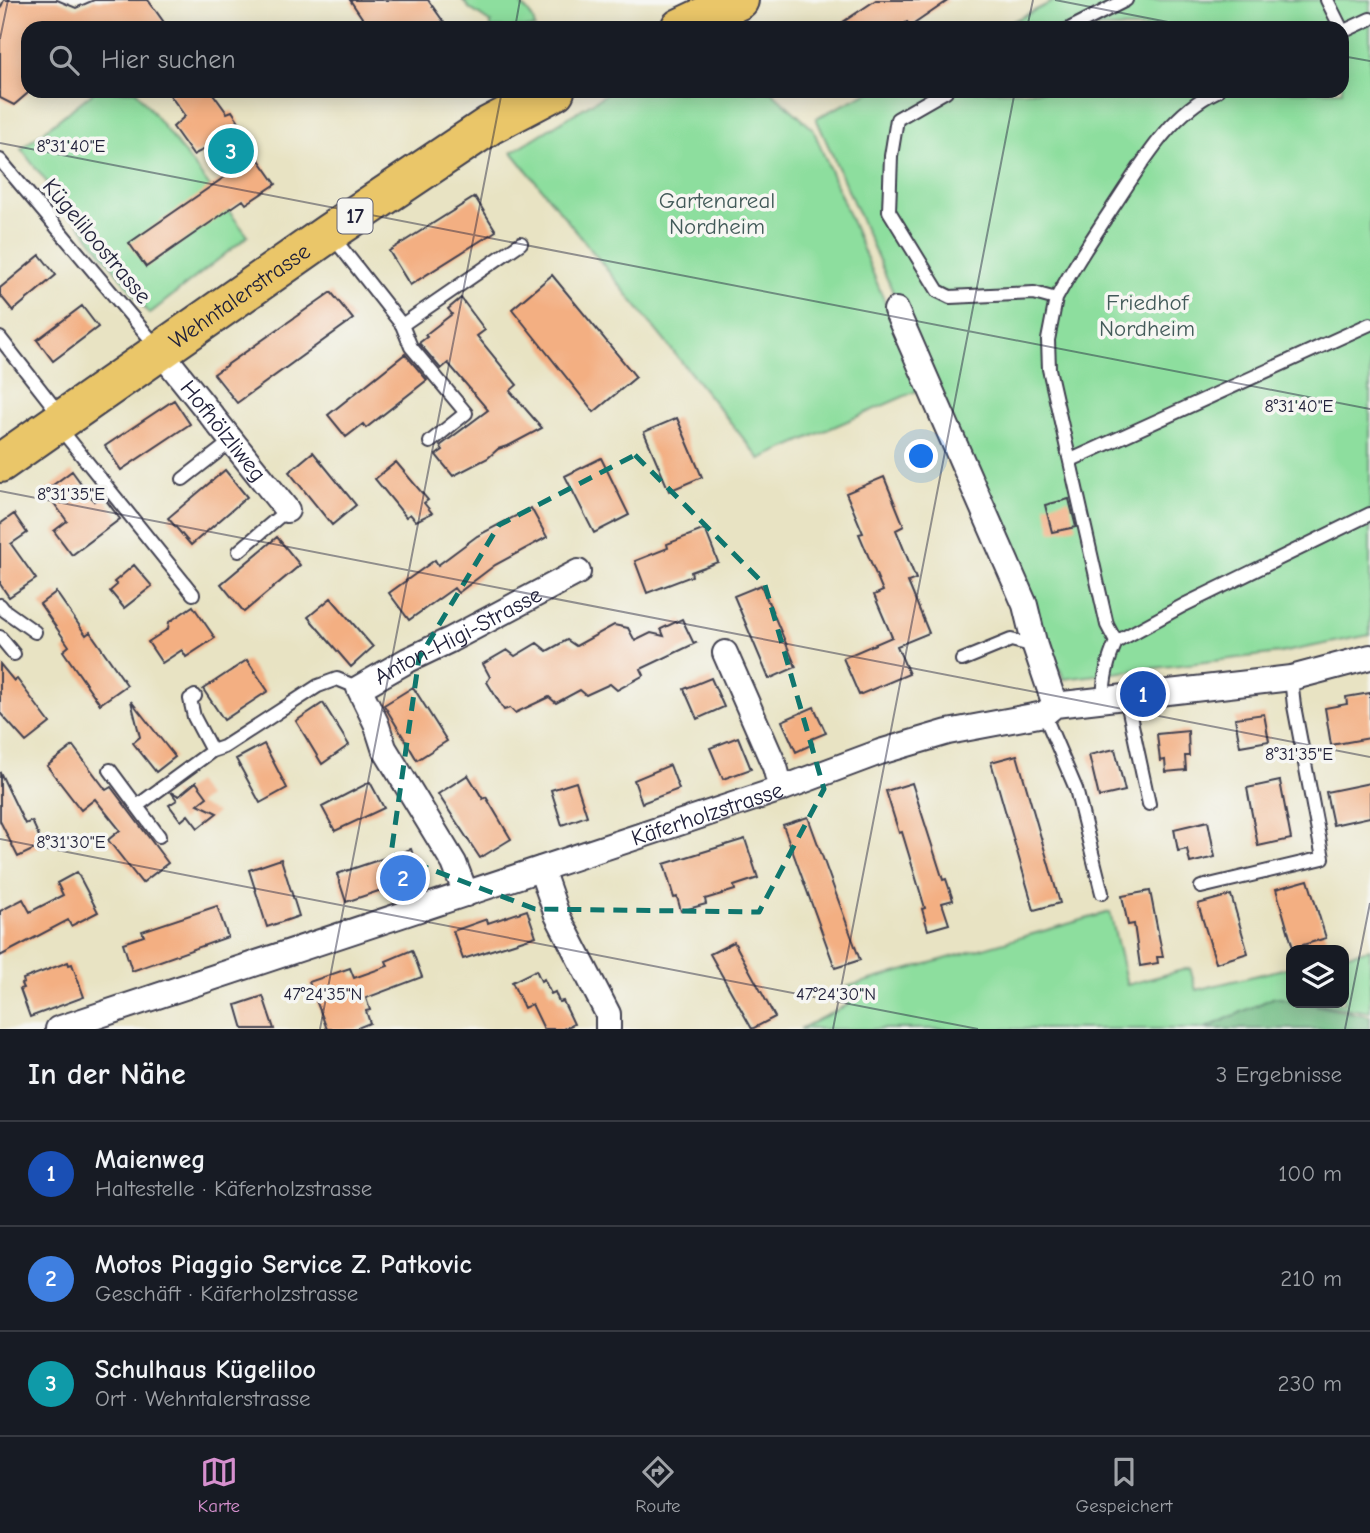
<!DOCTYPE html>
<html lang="de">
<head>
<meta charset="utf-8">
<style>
	body { margin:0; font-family:"Comic Neue",sans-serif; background:#20242c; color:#f1f3f6 }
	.controls { position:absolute; right:21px; bottom:21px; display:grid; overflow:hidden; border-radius:14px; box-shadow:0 4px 18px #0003 }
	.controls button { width:63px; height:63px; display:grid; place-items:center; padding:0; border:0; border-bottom:2px solid #363941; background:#171b24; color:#f1f3f6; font:35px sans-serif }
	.you { position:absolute; left:922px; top:457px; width:24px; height:24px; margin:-18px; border:5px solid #fff; border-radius:50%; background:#1a73e8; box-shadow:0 0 0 10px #1a73e833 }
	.badge { display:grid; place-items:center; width:46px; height:46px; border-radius:50%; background:#d690ce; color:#fff; font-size:23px; font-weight:700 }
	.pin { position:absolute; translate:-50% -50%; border:4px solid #fff; box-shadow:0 2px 7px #0006 }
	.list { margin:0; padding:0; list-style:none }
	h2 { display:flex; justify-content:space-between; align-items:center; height:91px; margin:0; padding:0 28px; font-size:30px }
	h2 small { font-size:23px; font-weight:400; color:#9ea1a6 }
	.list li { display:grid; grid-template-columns:46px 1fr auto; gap:21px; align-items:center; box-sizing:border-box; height:105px; padding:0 28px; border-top:2px solid #363941 }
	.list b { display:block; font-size:26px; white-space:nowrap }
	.list p { margin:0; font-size:23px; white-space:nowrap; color:#9ea1a6 }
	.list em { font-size:23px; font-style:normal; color:#9ea1a6 }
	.icon { flex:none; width:38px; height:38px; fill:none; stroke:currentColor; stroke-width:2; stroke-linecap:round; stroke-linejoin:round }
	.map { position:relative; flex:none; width:1370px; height:1029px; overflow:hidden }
	.search { position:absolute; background:#171b24; box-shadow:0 4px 18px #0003; left:21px; right:21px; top:21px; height:77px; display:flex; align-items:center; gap:18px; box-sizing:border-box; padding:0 24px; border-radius:21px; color:#9ea1a6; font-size:26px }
	.sheet { height:406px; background:#171b24 }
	nav { display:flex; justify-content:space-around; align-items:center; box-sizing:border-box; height:98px; border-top:2px solid #363941; background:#171b24; font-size:19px; color:#9ea1a6 }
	nav a { display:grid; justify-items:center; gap:4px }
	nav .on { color:#d690ce }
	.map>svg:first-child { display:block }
</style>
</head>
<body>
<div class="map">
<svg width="1370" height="1029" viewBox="0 0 1370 1029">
	<rect width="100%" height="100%" fill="#f6f6f2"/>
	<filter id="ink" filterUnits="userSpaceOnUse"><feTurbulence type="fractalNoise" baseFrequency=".0143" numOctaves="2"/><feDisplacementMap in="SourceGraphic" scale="14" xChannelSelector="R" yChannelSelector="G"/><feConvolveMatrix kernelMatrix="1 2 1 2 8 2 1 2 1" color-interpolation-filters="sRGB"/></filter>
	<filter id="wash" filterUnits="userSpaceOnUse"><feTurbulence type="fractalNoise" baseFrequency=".00686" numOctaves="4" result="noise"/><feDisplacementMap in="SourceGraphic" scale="28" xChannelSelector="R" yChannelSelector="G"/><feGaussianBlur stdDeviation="1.57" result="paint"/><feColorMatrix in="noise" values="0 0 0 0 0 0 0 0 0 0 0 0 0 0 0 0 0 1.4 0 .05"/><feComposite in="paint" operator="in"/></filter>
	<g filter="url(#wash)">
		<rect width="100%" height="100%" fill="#e8e3c3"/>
		<!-- green -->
		<path fill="#8dde9e" stroke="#58806c" stroke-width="2" d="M463 0H521L522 6C530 12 534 18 535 28H491V23L469 8Z
			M1056 0H1370V635L1280 653 1064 679 816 118 871 91H1342V28H999Z
			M95 91H136L248 236 149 314 21 149Z
			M611 91H771L813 129 921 389 760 459 512 152Z
			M1110 912 1127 985 1190 968 1196 990 1291 967V1000L1275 997 1204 1029H800L849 1004 839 989Z
			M1370 949V1012L1310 1003H1344V955Z"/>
		<!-- forest -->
		<path fill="#72bd85" stroke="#4a7060" stroke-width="2" d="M1275 997 1291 1000V1003H1303L1370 1016V1029H1204Z"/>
		<g id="blocks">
			<!-- building -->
			<path fill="#f3af82" d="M4 0H57L76 8 94 0H148L168 28H28V93L14 105 0 98V9Z
				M350 0H428L448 28H369Z
				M876 0H949L911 26 907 22 898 28H834Z
				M167 91H211L227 113 232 111 240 123 236 127 276 184 246 204 243 200 146 267 129 243 226 176 207 148 193 155 173 127 185 116Z
				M475 197 496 231 410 285 389 251Z
				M40 255 56 275 13 311 0 295V288Z
				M552 275 636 377 594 412 512 309Z
				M331 292 353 319 237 403 214 374Z
				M461 298 485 330 477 336 517 385 510 391 542 428 510 445 498 449 488 458 453 476 436 455 443 450 440 446 488 410 448 363 441 369 419 343 427 337 425 335 452 314 448 309Z
				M82 306 98 327 53 361 37 340Z
				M405 354 427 380 366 428 363 424 346 437 328 415Z
				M174 400 190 424 121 470 105 446Z
				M677 418 702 477 669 491 644 432Z
				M313 452 356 505 332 525 289 472Z
				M601 458 629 515 594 533 565 476Z
				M396 462 428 500 424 503 432 513 416 521 410 514 406 517 375 479Z
				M225 470 247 497 191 545 168 518Z
				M72 471 94 501 102 495 120 519 72 555 54 531 67 521 45 491Z
				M884 477 904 526 896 530 916 579 908 582 929 633 897 646 909 674 859 695 843 658 892 637 874 595 883 591 859 534 863 533 846 493Z
				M1069 499 1076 527 1052 532 1045 505Z
				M531 508 547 537 495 565 458 593 454 588 409 620 389 593 435 560 438 565 477 536Z
				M14 514 27 533 11 544 36 579 9 597 0 584V524Z
				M705 529 718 562 691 572 692 576 647 593 635 561 668 548 667 544Z
				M277 537 300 565 244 612 221 584Z
				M134 565 152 586 124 608 110 591 117 585 114 582Z
				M761 585 796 667 769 679 734 596Z
				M56 592 86 635 90 632 127 685 100 704 63 651 69 646 40 604Z
				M331 598 373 647 351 667 308 617Z
				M193 606 215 638 186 657 182 650 162 663 148 642 168 629 169 622Z
				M682 619 693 642 696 643 641 669 644 675 617 690 610 684 586 695 580 690 556 703 549 697 515 713 510 708 504 710 487 682 490 677 483 664 507 650 515 656 537 643 547 651 567 640 576 646 614 625 628 628 635 641 651 633 664 636 661 629Z
				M247 660 268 691 224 720 203 689Z
				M0 664 14 681 17 679 50 723 26 742 0 713Z
				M711 678 724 707 697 719 684 689Z
				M413 687 447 741 417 760 384 705Z
				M1370 693V738L1331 745 1325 708 1347 704 1346 697Z
				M131 701 175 757 156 772 133 743 140 737Z
				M323 703 349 745 322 764 296 721Z
				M814 707 826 733 811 739 813 744 796 752 782 721Z
				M1264 714 1269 741 1240 746 1235 718Z
				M1188 731 1189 756H1185L1186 770 1166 772 1165 760 1160 761 1157 734Z
				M738 737 751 769 723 779 710 748Z
				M264 744 287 788 260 803 236 759Z
				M73 746 106 790 111 787 168 863 142 883 108 840 120 830 95 799 81 810 47 766Z
				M1115 749 1125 791 1099 797 1089 755Z
				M1017 755 1060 903 1034 910 991 762Z
				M670 765 679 789 642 803 634 780Z
				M0 772 25 824 32 821 43 845 18 857 0 821Z
				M468 775 483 799 486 797 511 839 480 858 438 794Z
				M1280 781 1291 839 1258 846 1247 788Z
				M196 782 207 797 198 804 217 813 198 828 188 815 181 821 169 805 177 800 171 792 179 796Z
				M370 782 384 808 335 831 322 807Z
				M576 782 587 816 562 825 551 790Z
				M912 783 943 880 946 879 953 900 942 903 949 924 928 930 922 909 925 908 902 832 899 833 886 791Z
				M1370 783V817L1333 825 1326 792Z
				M808 817 860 960 835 968 783 825Z
				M1208 821 1215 857 1190 863 1187 849 1178 851 1174 829Z
				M745 839 758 878 734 886 735 890 705 899 706 904 681 911 677 897 674 898 664 864Z
				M411 849 420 877 346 902 337 874Z
				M281 859 299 916 267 927 249 870Z
				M77 872 98 912 71 926 68 920 0 956V911L23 899 30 912 63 895 57 883Z
				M1308 880 1326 938 1293 948 1276 889Z
				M1150 891 1163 957H1157L1158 963 1140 966 1134 924 1128 925 1122 896Z
				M1231 895 1248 953 1216 963 1198 904Z
				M217 906 228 937 132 971 123 943 144 936 142 931Z
				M527 910 536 936 463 959 453 931 487 919 488 923Z
				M734 942 775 1017 752 1029 710 954Z
				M412 950 422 977 366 998 370 1010 366 1011 370 1023 355 1029H327L309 982 350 968 354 978 388 966 386 961Z
				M68 962 69 965 72 964 84 997 30 1017 20 989 23 988 21 984 24 983 23 979Z
				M536 970 541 981 544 979 551 994 555 992 559 1002 563 1001 574 1024 563 1029H544L532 1004 524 1008 512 982Z
				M263 996 274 1029H243L236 1005Z"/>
		</g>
	</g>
	<g filter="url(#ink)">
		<use href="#blocks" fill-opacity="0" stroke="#403f4f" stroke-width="2"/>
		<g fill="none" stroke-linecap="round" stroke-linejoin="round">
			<defs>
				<path id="lane" d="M1327 0 1341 28
					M1071 28 1126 0
					M1342 32 1370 19
					M946 91 897 119 891 156 889 211 938 291 950 297 1034 293 1056 299C1073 267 1093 237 1113 207 1141 165 1170 113 1217 91
					M0 160 158 348
					M332 236 402 325 521 243
					M1056 299 1048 340 1049 369 1107 625 1116 642 1184 605 1370 514
					M402 325 411 347 466 413 430 442
					M0 338 61 416
					M59 427 193 594
					M1071 460 1370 324
					M183 479 233 440
					M239 551 287 510
					M0 605 4 610 35 632
					M0 637 14 654
					M962 660 1011 640 1035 646
					M195 696 190 699 194 717 212 751
					M1126 697 1149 804
					M1103 699C1104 678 1107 662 1116 642
					M1044 714 1076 789 1102 893
					M110 770 159 836
					M137 806 212 751 224 747 318 686 337 679 359 688
					M1201 887 1323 858 1294 706 1291 678"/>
				<g id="street">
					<path d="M896 310 1025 605 1035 646 1055 705"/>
					<path id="s1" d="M160 351 287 510"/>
					<path d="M725 653 775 767 781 789"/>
					<path d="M541 869 557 915 608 1014V1029"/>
					<path id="s2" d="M466 894 454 863 384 748 376 723 359 688 408 660 450 640 578 572"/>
					<path id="s3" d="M58 1029 781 789 880 752 948 732 1044 714 1055 705 1291 678 1370 657"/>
				</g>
				<g id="primary">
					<path d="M680 28 739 0"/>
					<path id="s4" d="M0 463 329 233 490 125 555 91"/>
				</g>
			</defs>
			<!-- lane casing -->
			<use href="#lane" stroke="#403f4f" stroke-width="16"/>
			<!-- street casing -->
			<use href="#street" stroke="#403f4f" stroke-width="28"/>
			<!-- primary casing -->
			<use href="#primary" stroke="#403f4f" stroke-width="42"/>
			<!-- lane -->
			<use href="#lane" stroke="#fff" stroke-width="12"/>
			<!-- street -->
			<use href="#street" stroke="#fff" stroke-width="24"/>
			<!-- primary -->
			<use href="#primary" stroke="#eac669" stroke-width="38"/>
		</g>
	</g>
	<!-- marked area -->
	<path fill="none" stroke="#0f766e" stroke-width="5" stroke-dasharray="14 9" stroke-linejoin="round" d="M635 455 765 585 824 789 759 912 535 909 391 854 419 658 499 525Z"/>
	<!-- ticks -->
	<path fill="none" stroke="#22223b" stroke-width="2" stroke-opacity="0.45" d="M1055 0 1199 28M515 28 520 0M1027 28 1033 0M0 39 8 0M1342 56 1370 61M0 143 1370 409M0 491 1370 757M0 839 978 1029M320 1029 502 91M833 1029 1015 91M1345 1029 1370 903"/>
	<g text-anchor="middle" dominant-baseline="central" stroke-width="7" stroke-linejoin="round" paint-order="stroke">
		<!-- shield labels -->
		<rect fill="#f6f6f2" stroke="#626272" stroke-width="2" x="337.5" y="198.5" width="35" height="35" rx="5"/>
		<g font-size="21" font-weight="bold" fill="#22223b">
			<text x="355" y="216">17</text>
		</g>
		<!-- park labels -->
		<g font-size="23" fill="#425a59" stroke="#f6f6f2">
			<text x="717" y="200">Gartenareal<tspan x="717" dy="26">Nordheim</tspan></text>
			<text x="1147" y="302">Friedhof<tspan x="1147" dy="26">Nordheim</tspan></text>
		</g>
		<!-- street labels -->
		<g font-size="23" fill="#22223b" stroke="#f6f6f2">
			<text transform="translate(97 241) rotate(50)">Kügeliloostrasse</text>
			<text stroke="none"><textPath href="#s4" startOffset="292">Wehntalerstrasse</textPath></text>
			<text stroke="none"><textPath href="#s1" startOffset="102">Hofhölzliweg</textPath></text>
			<text stroke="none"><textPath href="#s2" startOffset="345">Anton-Higi-Strasse</textPath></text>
			<text stroke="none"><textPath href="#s3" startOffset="684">Käferholzstrasse</textPath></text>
		</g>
	</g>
	<g font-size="18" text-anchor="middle" fill="#22223b" stroke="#f6f6f2" stroke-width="7" stroke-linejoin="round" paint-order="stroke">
		<text x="71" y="152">8°31'40"E</text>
		<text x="1299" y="412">8°31'40"E</text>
		<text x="71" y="500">8°31'35"E</text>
		<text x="1299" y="760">8°31'35"E</text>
		<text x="71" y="848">8°31'30"E</text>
		<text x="323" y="1000">47°24'35"N</text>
		<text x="836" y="1000">47°24'30"N</text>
	</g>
</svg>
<div class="controls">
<button><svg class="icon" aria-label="layers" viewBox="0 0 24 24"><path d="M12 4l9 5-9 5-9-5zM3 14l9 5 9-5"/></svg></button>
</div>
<div class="you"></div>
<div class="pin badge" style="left:1143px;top:694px;background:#1a4fb4">1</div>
<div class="pin badge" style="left:403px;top:878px;background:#3f7fe0">2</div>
<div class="pin badge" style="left:231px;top:151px;background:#0f9aa8">3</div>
<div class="search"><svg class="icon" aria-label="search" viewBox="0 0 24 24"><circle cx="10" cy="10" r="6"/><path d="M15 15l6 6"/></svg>Hier suchen</div>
</div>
<section class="sheet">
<h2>In der Nähe<small>3 Ergebnisse</small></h2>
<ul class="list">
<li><span class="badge" style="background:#1a4fb4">1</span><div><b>Maienweg</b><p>Haltestelle · Käferholzstrasse</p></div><em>100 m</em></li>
<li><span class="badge" style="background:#3f7fe0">2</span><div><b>Motos Piaggio Service Z. Patkovic</b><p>Geschäft · Käferholzstrasse</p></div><em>210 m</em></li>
<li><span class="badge" style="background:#0f9aa8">3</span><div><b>Schulhaus Kügeliloo</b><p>Ort · Wehntalerstrasse</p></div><em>230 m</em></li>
</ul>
</section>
<nav>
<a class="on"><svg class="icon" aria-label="map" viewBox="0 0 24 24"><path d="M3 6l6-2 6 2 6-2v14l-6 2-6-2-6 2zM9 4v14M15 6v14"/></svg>Karte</a>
<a><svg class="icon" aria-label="directions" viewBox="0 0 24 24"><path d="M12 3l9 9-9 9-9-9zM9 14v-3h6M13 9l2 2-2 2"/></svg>Route</a>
<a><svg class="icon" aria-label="saved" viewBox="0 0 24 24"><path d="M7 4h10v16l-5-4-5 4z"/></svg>Gespeichert</a>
</nav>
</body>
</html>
